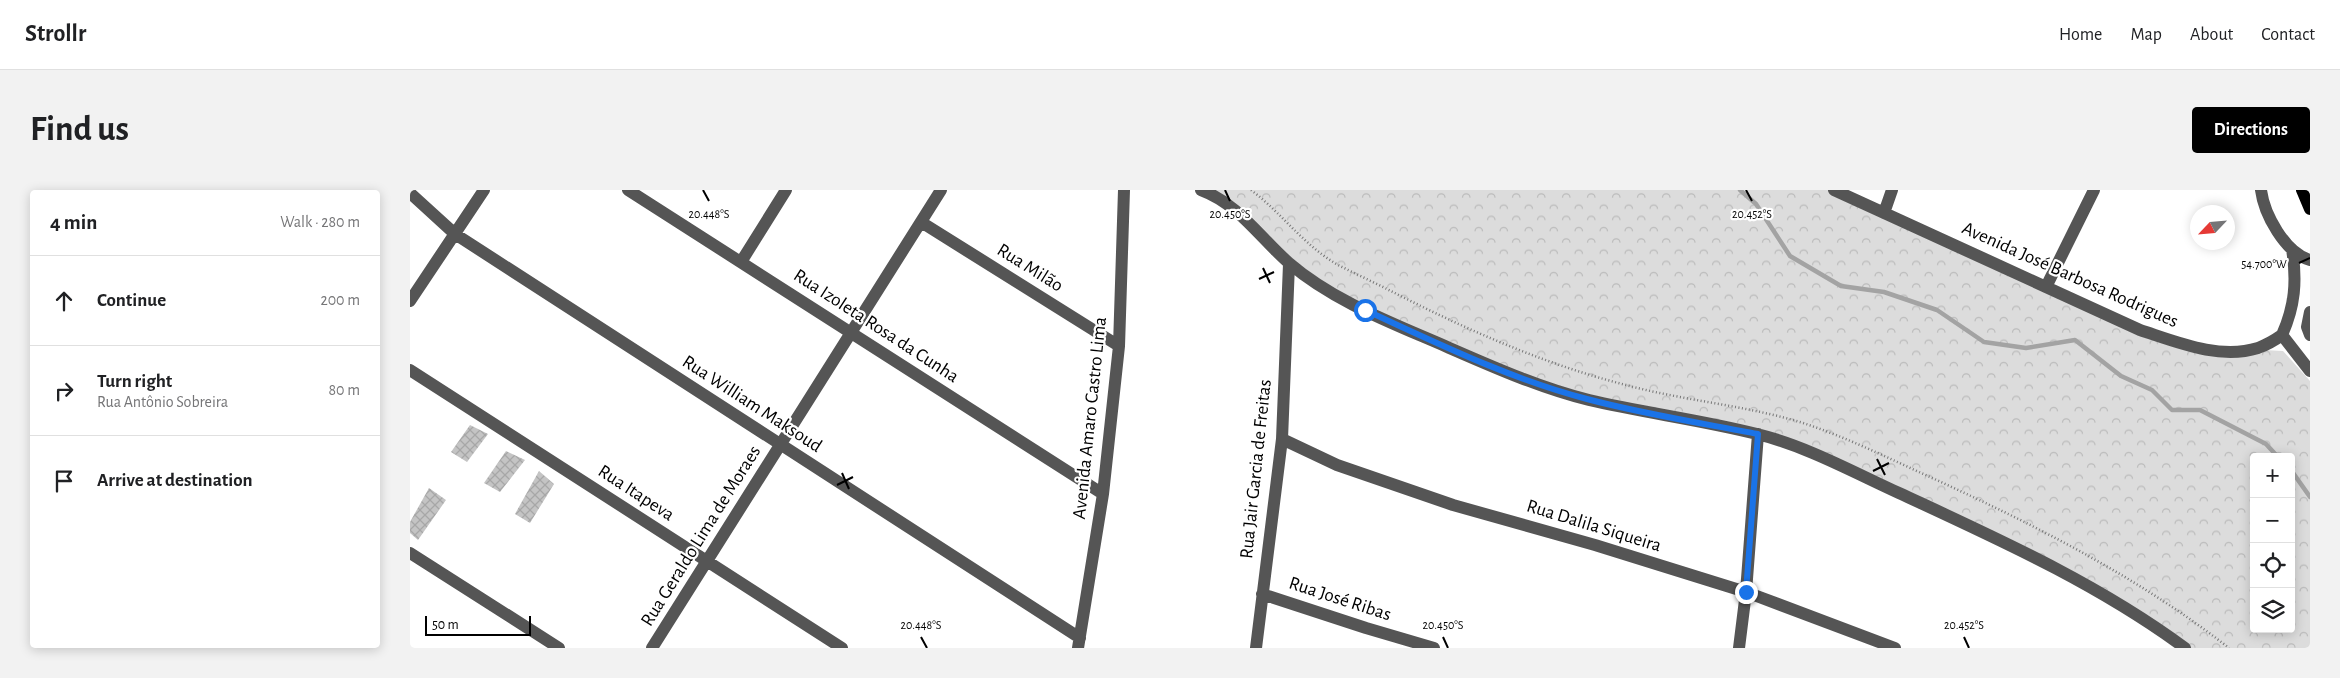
<!DOCTYPE html>
<html lang="en">
<head>
<meta charset="utf-8">
<style>
	body { margin:0; font-family:"Alegreya Sans",sans-serif; background:#f2f2f2; color:#202124 }
	.controls { position:absolute; right:15px; bottom:15px; display:grid; overflow:hidden; border-radius:5px; box-shadow:0 2px 12px #0003 }
	.controls button { width:45px; height:45px; display:grid; place-items:center; padding:0; border:0; border-bottom:1px solid #e0e0e0; background:#fff; color:#202124; font:25px sans-serif }
	.compass { position:absolute; left:1780px; top:15px; width:45px; height:45px; border-radius:50%; background:#fff; box-shadow:0 2px 12px #0003; rotate:244deg }
	.scale { position:absolute; left:15px; bottom:12px; width:106px; box-sizing:border-box; padding-left:5px; border:2px solid #000; border-top:0; font-size:14px; line-height:18px; white-space:nowrap; color:#000; -webkit-text-stroke:4px #fff; paint-order:stroke }
	.stop { position:absolute; width:15px; height:15px; margin:-11px; border:4px solid #1a73e8; border-radius:50%; background:#fff }
	.stop.end { background:#1a73e8; border-color:#fff; box-shadow:0 1px 5px #0008 }
	.list { margin:0; padding:0; list-style:none }
	h2 { display:flex; justify-content:space-between; align-items:center; height:65px; margin:0; padding:0 20px; font-size:21px }
	h2 small { font-size:16px; font-weight:400; color:#757577 }
	.list li { display:grid; grid-template-columns:32px 1fr auto; gap:15px; align-items:center; box-sizing:border-box; height:90px; padding:0 20px; border-top:1px solid #e0e0e0 }
	.list b { display:block; font-size:19px; white-space:nowrap }
	.list p { margin:0; font-size:16px; white-space:nowrap; color:#757577 }
	.list em { font-size:16px; font-style:normal; color:#757577 }
	.icon { flex:none; width:28px; height:28px; fill:none; stroke:currentColor; stroke-width:2; stroke-linecap:round; stroke-linejoin:round }
	.map { position:relative; flex:none; width:1900px; height:458px; overflow:hidden; border-radius:5px }
	header { display:flex; align-items:center; gap:30px; box-sizing:border-box; height:70px; padding:0 25px; background:#fff; border-bottom:1px solid #e0e0e0 }
	header strong { font-size:24px }
	nav { display:flex; gap:28px; margin-inline-start:auto; font-size:18px }
	.intro { display:flex; align-items:center; justify-content:space-between; box-sizing:border-box; height:120px; padding:0 30px }
	h1 { margin:0; font-size:35px }
	.button { padding:12px 22px; border-radius:5px; background:#000; color:#fff; font-size:18px; font-weight:700 }
	main { display:flex; gap:30px; padding:0 30px }
	aside { flex:1; background:#fff; border-radius:5px; box-shadow:0 2px 12px #0003 }
	.map>svg:first-child { display:block }
</style>
</head>
<body>
<header>
<strong>Strollr</strong>
<nav><a>Home</a><a>Map</a><a>About</a><a>Contact</a></nav>
</header>
<div class="intro"><h1>Find us</h1><a class="button">Directions</a></div>
<main>
<aside>
<h2>4 min<small>Walk · 280 m</small></h2>
<ul class="list">
<li><svg class="icon" aria-label="ahead" viewBox="0 0 24 24"><path d="M12 20V5M6 11l6-6 6 6"/></svg><div><b>Continue</b></div><em>200 m</em></li>
<li><svg class="icon" aria-label="right" viewBox="0 0 24 24"><path d="M7 20v-9h11M14 6l5 5-5 5"/></svg><div><b>Turn right</b><p>Rua Antônio Sobreira</p></div><em>80 m</em></li>
<li><svg class="icon" aria-label="arrive" viewBox="0 0 24 24"><path d="M6 21V4h12l-3 4 3 4H6"/></svg><div><b>Arrive at destination</b></div></li>
</ul>
</aside>
<div class="map">
<svg width="1900" height="458" viewBox="0 0 1900 458">
	<defs>
		<pattern id="forest-crowns" width="20" height="18" patternUnits="userSpaceOnUse" patternTransform="scale(1.25)"><rect width="20" height="18" fill="#dcdcdc"/><path d="M2 6a3 3 0 1 1 6 0M12 15a3 3 0 1 1 6 0" fill="none" stroke="#bbb"/></pattern>
		<pattern id="building-cross-hatch" width="8" height="8" patternUnits="userSpaceOnUse" patternTransform="scale(1.25)"><rect width="8" height="8" fill="#c4c4c4"/><path d="M0 0l8 8M0 8l8-8" fill="none" stroke="#a7a7a7"/></pattern>
	</defs>
	<rect width="100%" height="100%" fill="#fff"/>
	<!-- forest -->
	<path fill="url(#forest-crowns)" fill-rule="evenodd" d="M796 0H1428L1780 156 1873 161 1900 191V458H1781L1754 438 1402 261 1245 224 1122 190 925 102ZM1844 267H1881V439H1844Z"/>
	<g fill="none" stroke-linecap="round" stroke-linejoin="round">
		<!-- stream -->
		<path stroke="#a3a3a3" stroke-width="4.5" d="M1330 0 1346 14 1380 66 1431 96 1474 102 1527 120 1574 152 1616 158 1665 150 1711 186 1742 200 1762 220H1790L1856 254 1868 267
			M1881 280 1900 307"/>
	</g>
	<!-- building -->
	<path fill="url(#building-cross-hatch)" d="M60 235 78 244 57 272 41 262Z
		M96 261 115 270 90 302 74 293Z
		M129 281 144 294 120 333 105 324Z
		M19 298 36 310 8 350 0 343V332Z"/>
	<g fill="none" stroke-linecap="round" stroke-linejoin="round">
		<!-- path -->
		<path stroke="#777" stroke-width="2.5" stroke-dasharray="1 2.5" stroke-linecap="butt" d="M841 0C872 23 892 54 928 75 944 83 961 91 977 99 1053 138 1133 174 1216 195 1275 211 1335 215 1393 233 1436 247 1478 268 1520 287 1625 335 1728 387 1819 458"/>
		<!-- minor -->
		<path stroke="#555" stroke-width="12" d="M218 0 693 304
			M791 0C829 14 850 48 879 73 923 111 982 133 1035 156 1081 176 1130 198 1179 210 1235 223 1292 230 1347 244 1396 256 1443 282 1489 303 1588 349 1687 393 1775 458
			M1424 0 1730 140C1767 152 1809 170 1848 158 1856 155 1865 150 1872 145
			M1851 0C1854 24 1875 63 1900 70
			M0 3 45 44 670 448
			M1474 23 1482 0
			M511 32 709 156
			M331 72 376 0
			M1636 97 1684 0
			M0 111 74 0
			M1900 122 1897 137 1900 145
			M1872 145C1885 116 1887 91 1882 59
			M1872 145 1900 181
			M0 180 432 458
			M872 249 927 275 1043 315 1185 355 1336 402 1485 458
			M0 363 149 458
			M852 404 956 438 1024 458
			M242 458 531 0
			M668 458 693 304 709 156 714 0
			M846 458 872 249 879 74
			M1329 458 1336 402 1348 244"/>
		<!-- major -->
		<path stroke="#000" stroke-width="12" d="M1892 0 1900 19"/>
	</g>
	<g fill="none" stroke-linecap="round" stroke-linejoin="round">
		<!-- route -->
		<path stroke="#1a73e8" stroke-width="6" d="M955 120C1027 153 1100 189 1177 209 1233 224 1291 233 1348 244L1336 402"/>
	</g>
	<!-- ticks -->
	<path fill="none" stroke="#000" stroke-width="2" d="M293 0 299 11M815 0 820 11M1336 0 1342 11M1889 73 1900 68M853 78 860 93M849 89 864 82M1467 269 1475 285M1463 281 1479 273M432 283 439 299M427 295 443 287M511 447 517 458M1033 447 1038 458M1554 447 1559 458"/>
	<g text-anchor="middle" dominant-baseline="central" stroke-width="4.5" stroke-linejoin="round" paint-order="stroke">
		<!-- street labels -->
		<g font-size="19" fill="#000" stroke="#fff">
			<text transform="translate(620 78) rotate(32)">Rua Milão</text>
			<text transform="translate(1660 85) rotate(24)">Avenida José Barbosa Rodrigues</text>
			<text transform="translate(466 136) rotate(33)">Rua Izoleta Rosa da Cunha</text>
			<text transform="translate(342 214) rotate(33)">Rua William Maksoud</text>
			<text transform="translate(680 228) rotate(-84)">Avenida Amaro Castro Lima</text>
			<text transform="translate(846 279) rotate(-84)">Rua Jair Garcia de Freitas</text>
			<text transform="translate(226 303) rotate(33)">Rua Itapeva</text>
			<text transform="translate(1184 336) rotate(17)">Rua Dalila Siqueira</text>
			<text transform="translate(291 346) rotate(-58)">Rua Geraldo Lima de Moraes</text>
			<text transform="translate(930 409) rotate(18)">Rua José Ribas</text>
		</g>
	</g>
	<g font-size="12" text-anchor="middle" fill="#000" stroke="#fff" stroke-width="4.5" stroke-linejoin="round" paint-order="stroke">
		<text x="299" y="28">20.448°S</text>
		<text x="820" y="28">20.450°S</text>
		<text x="1342" y="28">20.452°S</text>
		<text x="1854" y="78">54.700°W</text>
		<text x="511" y="439">20.448°S</text>
		<text x="1033" y="439">20.450°S</text>
		<text x="1554" y="439">20.452°S</text>
	</g>
</svg>
<div class="controls">
<button>+</button>
<button>−</button>
<button><svg class="icon" aria-label="locate" viewBox="0 0 24 24"><circle cx="12" cy="12" r="6"/><path d="M12 2v4M12 18v4M2 12h4M18 12h4"/></svg></button>
<button><svg class="icon" aria-label="layers" viewBox="0 0 24 24"><path d="M12 4l9 5-9 5-9-5zM3 14l9 5 9-5"/></svg></button>
</div>
<svg class="compass" viewBox="-18 -18 36 36"><path d="M0-13l5 13h-10z" fill="#e53935"/><path d="M0 13l5-13h-10z" fill="#757577"/></svg>
<div class="scale">50 m</div>
<div class="stop" style="left:955px;top:120px"></div>
<div class="stop end" style="left:1336px;top:402px"></div>
</div>
</main>
</body>
</html>
